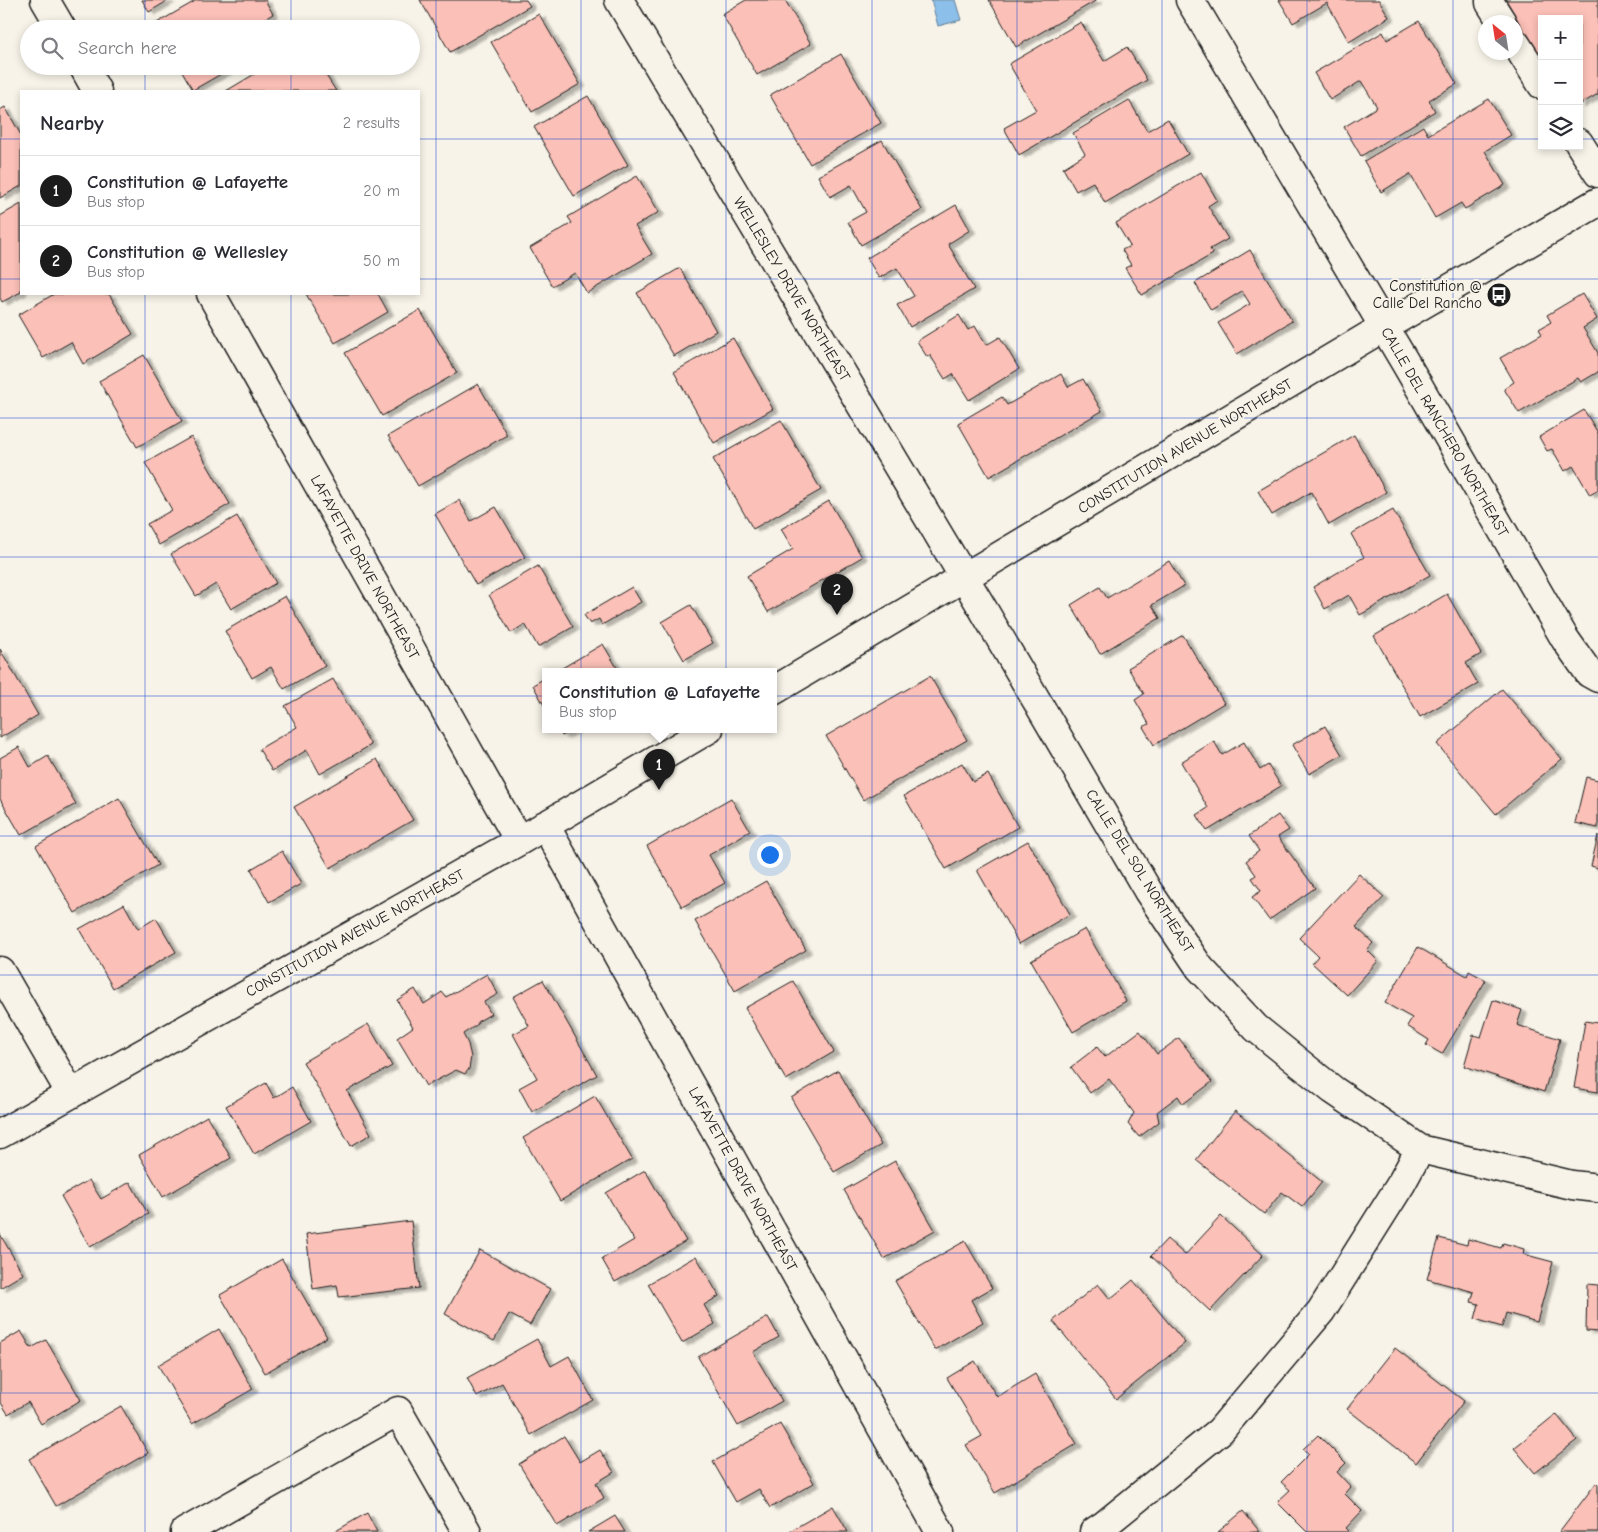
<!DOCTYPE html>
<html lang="en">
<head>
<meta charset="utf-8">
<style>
	body { margin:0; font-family:"Comic Neue",sans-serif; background:#f2f2f3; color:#2b2b33 }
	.controls { position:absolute; right:15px; top:15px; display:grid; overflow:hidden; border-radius:0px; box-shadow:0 2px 8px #0003 }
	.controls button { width:45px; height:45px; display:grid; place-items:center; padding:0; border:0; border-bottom:1px solid #e1e1e2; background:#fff; color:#2b2b33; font:25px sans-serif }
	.compass { position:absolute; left:1478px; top:15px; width:45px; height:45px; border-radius:50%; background:#fff; box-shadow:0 2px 8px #0003; rotate:330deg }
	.you { position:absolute; left:769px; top:854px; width:18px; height:18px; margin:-12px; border:4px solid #fff; border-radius:50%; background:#1a73e8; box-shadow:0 0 0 8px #1a73e833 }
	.badge { display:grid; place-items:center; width:32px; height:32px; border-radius:50%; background:#1c1c1c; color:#fff; font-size:16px; font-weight:700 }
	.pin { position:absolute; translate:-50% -41px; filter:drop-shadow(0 1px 2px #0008) }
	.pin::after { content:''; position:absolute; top:26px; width:18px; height:15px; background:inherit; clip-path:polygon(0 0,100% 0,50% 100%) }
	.popup { position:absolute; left:542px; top:668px; width:235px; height:65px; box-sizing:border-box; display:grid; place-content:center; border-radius:0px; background:#fff; filter:drop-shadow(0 1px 4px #0005); font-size:16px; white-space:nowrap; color:#7c7c81 }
	.popup b { font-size:19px; color:#2b2b33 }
	.popup::after { content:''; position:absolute; left:50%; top:100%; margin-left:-10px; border:10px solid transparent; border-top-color:#fff }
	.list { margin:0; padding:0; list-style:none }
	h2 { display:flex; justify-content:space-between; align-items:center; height:65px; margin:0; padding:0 20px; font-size:21px }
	h2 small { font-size:16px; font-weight:400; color:#7c7c81 }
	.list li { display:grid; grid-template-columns:32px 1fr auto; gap:15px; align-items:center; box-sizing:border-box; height:70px; padding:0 20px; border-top:1px solid #e1e1e2 }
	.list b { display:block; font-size:19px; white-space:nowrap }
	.list p { margin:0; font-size:16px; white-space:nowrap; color:#7c7c81 }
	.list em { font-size:16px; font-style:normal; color:#7c7c81 }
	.icon { flex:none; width:28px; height:28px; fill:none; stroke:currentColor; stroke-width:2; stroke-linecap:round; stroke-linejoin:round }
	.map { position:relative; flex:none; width:1598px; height:1532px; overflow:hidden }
	.search { position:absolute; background:#fff; box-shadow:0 2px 8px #0003; left:20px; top:20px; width:400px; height:55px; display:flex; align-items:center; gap:12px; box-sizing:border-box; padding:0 18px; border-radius:28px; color:#7c7c81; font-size:19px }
	.panel { position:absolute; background:#fff; box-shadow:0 2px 8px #0003; left:20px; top:90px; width:400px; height:205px; border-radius:0px }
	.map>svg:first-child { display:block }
</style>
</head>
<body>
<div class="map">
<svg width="1598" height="1532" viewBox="0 0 1598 1532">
	<defs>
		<filter id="shadow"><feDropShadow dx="5.5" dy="3" stdDeviation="1" flood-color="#0004"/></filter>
	</defs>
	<rect width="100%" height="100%" fill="#f7f3e8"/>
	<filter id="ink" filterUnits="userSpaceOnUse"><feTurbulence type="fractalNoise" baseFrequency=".02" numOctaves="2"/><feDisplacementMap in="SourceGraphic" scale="10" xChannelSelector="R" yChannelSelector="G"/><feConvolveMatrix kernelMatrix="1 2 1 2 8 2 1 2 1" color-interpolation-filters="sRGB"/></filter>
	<g filter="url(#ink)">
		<!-- water -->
		<path fill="#8cbfe9" stroke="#5f7e97" d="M931 0H955L961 20 938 26Z"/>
		<!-- building -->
		<path fill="#fbc0b7" stroke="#1c1c1c" filter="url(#shadow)" d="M142 0H169L149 12Z
			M197 0H265L273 14 254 25 256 29H158L155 24Z
			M420 0H526L530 6 450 52Z
			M746 0H785L811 44 757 75 722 14Z
			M989 0H1097L1016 47Z
			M1279 0H1379L1389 17 1349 42 1327 3 1293 23Z
			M1506 0H1598V94L1579 105V19H1542V62Z
			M539 14 580 84 532 112 491 42Z
			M1419 21 1457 84 1429 100 1435 111 1361 156 1344 127 1377 107 1361 81 1330 100 1314 73 1383 32 1387 40Z
			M1081 22 1104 61 1127 47 1147 80 1019 155 1004 128 1036 110 1009 64Z
			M841 54 881 123 810 164 770 95Z
			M179 66H235L193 90Z
			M268 66H296L301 74 314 66H320L336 91H226Z
			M588 96 628 165 574 196 534 127Z
			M1489 99 1511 135 1485 151 1505 185 1465 209 1461 203 1435 218 1410 174 1381 192 1364 161 1423 126 1428 135Z
			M1129 100 1147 131 1168 119 1188 154 1105 203 1093 182 1076 191 1063 168 1085 154 1073 133Z
			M5 107 21 135V186L0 198V110Z
			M882 140 922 210 861 245 848 222 866 212 851 185 830 197 818 176Z
			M1201 172 1217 200 1208 206 1228 239 1210 249 1213 254 1142 295 1125 268 1131 265 1122 250 1130 246 1116 223Z
			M637 176 659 212 635 226 652 254 587 293 575 273 552 286 530 248 572 223 568 217Z
			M21 204V292L2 302 0 298V216Z
			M956 205 970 230 948 244 974 289 910 327 897 305 914 296 897 268 879 278 867 258Z
			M1250 250 1292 321 1237 354 1218 323 1250 304 1242 291 1211 310 1195 283Z
			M680 268 716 331 674 356 637 293Z
			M54 294H109L133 334 83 364 71 342 43 358 18 315Z
			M306 294H378L388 312 335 343Z
			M1582 294 1597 319 1583 328 1598 353V372L1581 382 1578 378 1519 413 1504 389 1514 382 1500 358 1542 334 1539 329 1551 322 1547 315Z
			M420 310 457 373 382 416 345 353Z
			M959 315 968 330 975 326 986 345 1000 337 1019 369 969 400 953 374 945 379 930 355 927 357 917 341Z
			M733 338 773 409 714 443 674 372Z
			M144 355 182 421 137 447 99 381Z
			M1061 374 1068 387 1083 379 1102 411 989 477 958 423 1002 397 1007 405Z
			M478 384 507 435 418 486 388 436Z
			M1584 410 1598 433V490L1590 495 1573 466 1565 471 1552 449 1547 451 1539 437Z
			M781 420 821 490 753 529 713 459Z
			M1354 435 1386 492 1329 525 1311 492 1272 515 1258 491Z
			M191 437 230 504 159 545 147 524 172 510 145 463Z
			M459 500 471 521 496 507 525 557 476 585 435 514Z
			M829 501 862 557 768 612 747 576 793 549 781 529Z
			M1393 510 1430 575 1360 615 1349 595 1325 609 1313 587 1364 557 1351 534Z
			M237 516 276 583 231 609 216 584 196 596 171 554Z
			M1169 561 1184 586 1152 605 1160 618 1100 654 1071 605 1100 587 1107 598Z
			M538 566 573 627 538 647 525 624 511 633 489 595Z
			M632 587 641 602 602 625 599 619 590 624 584 615Z
			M1447 594 1481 654 1466 663 1478 684 1420 717 1374 636Z
			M285 596 325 666 284 689 271 667 252 678 225 631Z
			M691 605 713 643 684 660 662 622Z
			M1183 635 1224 703 1154 745 1143 727 1149 724 1135 700 1144 694 1128 668Z
			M603 644 619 671H557Z
			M0 649 38 715 0 738Z
			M930 676 967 740 863 800 826 736Z
			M545 678V707L533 685Z
			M333 679 371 745 320 774 307 750 272 771 259 749 297 727 285 706Z
			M1502 689 1562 759 1496 814 1437 744Z
			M1325 726 1342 755 1309 774 1292 745Z
			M558 729H575L562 736Z
			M1214 741 1222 755 1244 742 1260 770 1268 765 1281 786 1207 831 1197 815 1208 808 1181 762Z
			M19 747 30 767 48 756 76 804 21 835 0 799V758Z
			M377 759 413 820 330 868 294 807Z
			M962 763 973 782 988 774 1018 827 946 869 904 796Z
			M1586 777 1598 780V828L1575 823Z
			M119 798 158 865 75 913 36 846Z
			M731 798 750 831 709 855 725 883 682 907 647 846Z
			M1278 815 1289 830 1278 837 1315 888 1269 920 1252 897 1261 891 1252 878 1256 875 1246 861 1259 851 1249 836Z
			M1598 835V868L1591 866Z
			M1028 841 1070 914 1019 944 977 870Z
			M282 851 301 884 269 902 251 869Z
			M1359 874 1384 897 1356 927 1373 943 1367 950 1378 961 1347 995 1312 963 1318 956 1299 938Z
			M766 881 806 950 735 991 695 921Z
			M124 904 138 929 156 918 176 952 113 988 79 929Z
			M1085 929 1126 1001 1073 1032 1031 960Z
			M1418 947 1467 976 1469 971 1486 980 1442 1054 1426 1045 1429 1040 1407 1026 1412 1018 1385 1003Z
			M487 974 498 994 484 1002 491 1014 477 1022 478 1024 463 1034 468 1044 471 1057 469 1069 465 1074 456 1070 426 1086 397 1038 413 1027 397 1000 415 989 424 1004 442 992 446 997Z
			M543 980 597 1075 532 1112 519 1088 537 1078 513 1034 529 1026 513 997Z
			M793 981 834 1052 786 1080 745 1008Z
			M1493 1000 1522 1010 1517 1025 1560 1039 1544 1092 1464 1066 1473 1035 1481 1037Z
			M1585 1021 1598 1023V1092L1574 1088Z
			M368 1024 392 1066 347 1091 371 1134 351 1146 303 1062Z
			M1140 1031 1157 1054 1179 1038 1212 1082 1183 1104 1178 1096 1157 1112 1159 1122 1139 1137 1128 1124 1134 1113 1109 1079 1090 1093 1071 1067 1097 1047 1105 1057Z
			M838 1070 881 1145 834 1172 791 1098Z
			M266 1083 274 1098 292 1087 311 1121 254 1154 226 1106Z
			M595 1096 632 1159 560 1201 523 1138Z
			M1235 1111 1322 1182 1302 1207 1282 1192 1264 1214 1196 1160Z
			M207 1116 231 1158 163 1197 139 1155Z
			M895 1161 935 1230 884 1259 844 1190Z
			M645 1170 686 1241 615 1282 602 1259 634 1240 606 1193Z
			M89 1180 101 1199 130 1182 148 1214 90 1247 61 1196Z
			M1221 1216 1263 1255 1210 1311 1151 1256 1167 1239 1185 1255Z
			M411 1221 419 1288 339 1297 337 1285 313 1289 306 1234Z
			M0 1234 23 1274 0 1288Z
			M1439 1238 1467 1245 1468 1239 1501 1248 1503 1243 1524 1249 1523 1254 1553 1262 1537 1322 1506 1313 1502 1327 1475 1319 1479 1304 1471 1302 1474 1292 1427 1279Z
			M965 1241 992 1288 971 1300 983 1322 935 1350 895 1281Z
			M480 1250 550 1289 530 1325 509 1314 494 1341 445 1314Z
			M696 1256 719 1296 704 1305 715 1324 682 1343 648 1284Z
			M282 1259 327 1337 265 1373 220 1295Z
			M1133 1280 1185 1343 1116 1399 1053 1321 1098 1284 1110 1299Z
			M1587 1284 1598 1285V1332L1586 1331Z
			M768 1317 779 1337 753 1352 782 1401 738 1426 698 1357Z
			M219 1329 253 1389 192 1424 158 1365Z
			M21 1331 31 1348 46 1340 81 1400 41 1424 28 1402 8 1414 0 1401V1343Z
			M537 1339 551 1366 569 1356 593 1400 531 1435 502 1383 477 1397 467 1378Z
			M1395 1348 1464 1401 1416 1463 1347 1409Z
			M975 1361 997 1397 1035 1374 1077 1444 995 1493 966 1445 982 1436 947 1378Z
			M121 1406 148 1453 56 1506 29 1459Z
			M1556 1414 1577 1440 1535 1473 1514 1448Z
			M780 1424 814 1483 770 1508 759 1489 736 1502 713 1462Z
			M1318 1435 1346 1463 1337 1472 1351 1487 1345 1494 1362 1511 1346 1528 1349 1531 1348 1532H1307L1277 1502 1290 1490 1281 1482 1309 1454 1303 1449Z
			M564 1436 580 1462 600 1450 614 1472 596 1483 604 1498 557 1526 519 1464Z
			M1596 1483 1598 1485V1532H1559Z
			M833 1506 848 1532H788Z
			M1243 1511 1260 1532H1218Z
			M367 1513 377 1532H334Z
			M615 1516 625 1532H588Z"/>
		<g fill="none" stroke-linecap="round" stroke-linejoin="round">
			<defs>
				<path id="minor" d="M45 0 62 29
					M619 0 983 609 1148 891 1200 968 1256 1028 1333 1090 1420 1149 1572 1185 1598 1188
					M1190 0 1406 364 1565 639 1589 673 1598 678
					M1490 0V3L1502 22
					M1516 44 1542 85
					M83 66 97 91
					M1579 143 1598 173
					M211 294 519 841
					M773 691 1384 327 1598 202
					M545 825 940 1532
					M0 971 71 1094
					M0 1134 519 841 709 729
					M185 1532 398 1411 467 1532
					M1094 1532 1103 1526 1220 1431 1321 1311 1401 1184 1420 1149"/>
			</defs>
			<!-- minor casing -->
			<use href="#minor" stroke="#1c1c1c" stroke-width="31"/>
			<!-- minor -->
			<use href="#minor" stroke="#f7f3e8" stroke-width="28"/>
		</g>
	</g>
	<!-- grid -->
	<path fill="none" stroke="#1d4ed8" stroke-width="1" stroke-opacity="0.55" d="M145 0V29M291 0V29M436 0V1532M581 0V1532M726 0V1532M872 0V1532M1017 0V1532M1162 0V1532M1307 0V1532M1453 0V1532M145 66V91M291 66V91M0 139H21M419 139H1542M1579 139H1598M0 279H21M419 279H1598M145 294V1532M291 294V1532M0 418H1598M0 557H1598M0 696H1598M0 836H1598M0 975H1598M0 1114H1598M0 1253H1598M0 1393H1598"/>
	<!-- icons -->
	<defs>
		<symbol id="bus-disc" viewBox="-11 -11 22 22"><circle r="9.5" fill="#1c1c1c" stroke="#f7f3e8"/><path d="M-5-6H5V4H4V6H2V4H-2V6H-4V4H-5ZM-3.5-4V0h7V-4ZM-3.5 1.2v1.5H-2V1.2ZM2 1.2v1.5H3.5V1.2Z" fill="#fff"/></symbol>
	</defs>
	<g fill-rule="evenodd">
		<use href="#bus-disc" x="1485" y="281" width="28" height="28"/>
	</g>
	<g text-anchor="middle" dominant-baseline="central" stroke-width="4" stroke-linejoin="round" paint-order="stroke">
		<!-- poi labels -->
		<g font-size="15" fill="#1c1c1c" stroke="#f7f3e8" text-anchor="end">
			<text x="1482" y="286">Constitution @<tspan x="1482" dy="17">Calle Del Rancho</tspan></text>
		</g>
		<!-- street labels -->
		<g font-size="15" fill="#1c1c1c" stroke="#f7f3e8">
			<text transform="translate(792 289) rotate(59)">WELLESLEY DRIVE NORTHEAST</text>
			<text transform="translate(1445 432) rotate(60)">CALLE DEL RANCHERO NORTHEAST</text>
			<text transform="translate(1185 446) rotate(-31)">CONSTITUTION AVENUE NORTHEAST</text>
			<text transform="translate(365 567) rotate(61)">LAFAYETTE DRIVE NORTHEAST</text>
			<text transform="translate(1140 871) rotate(58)">CALLE DEL SOL NORTHEAST</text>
			<text transform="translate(355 933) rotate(-29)">CONSTITUTION AVENUE NORTHEAST</text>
			<text transform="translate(743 1179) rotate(61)">LAFAYETTE DRIVE NORTHEAST</text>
		</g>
	</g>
</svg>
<div class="controls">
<button>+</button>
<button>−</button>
<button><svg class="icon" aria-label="layers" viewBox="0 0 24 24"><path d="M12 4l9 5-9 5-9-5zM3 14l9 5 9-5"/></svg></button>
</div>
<svg class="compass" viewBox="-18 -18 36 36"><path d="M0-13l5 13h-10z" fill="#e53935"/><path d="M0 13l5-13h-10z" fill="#7c7c81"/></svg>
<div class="you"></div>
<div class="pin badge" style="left:659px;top:790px">1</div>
<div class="popup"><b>Constitution @ Lafayette</b>Bus stop</div>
<div class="pin badge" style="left:837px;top:615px">2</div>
<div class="search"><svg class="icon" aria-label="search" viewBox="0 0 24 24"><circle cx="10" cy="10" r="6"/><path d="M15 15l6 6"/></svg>Search here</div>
<section class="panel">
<h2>Nearby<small>2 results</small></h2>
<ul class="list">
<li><span class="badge">1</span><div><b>Constitution @ Lafayette</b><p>Bus stop</p></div><em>20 m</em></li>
<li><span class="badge">2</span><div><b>Constitution @ Wellesley</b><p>Bus stop</p></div><em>50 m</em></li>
</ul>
</section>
</div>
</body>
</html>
